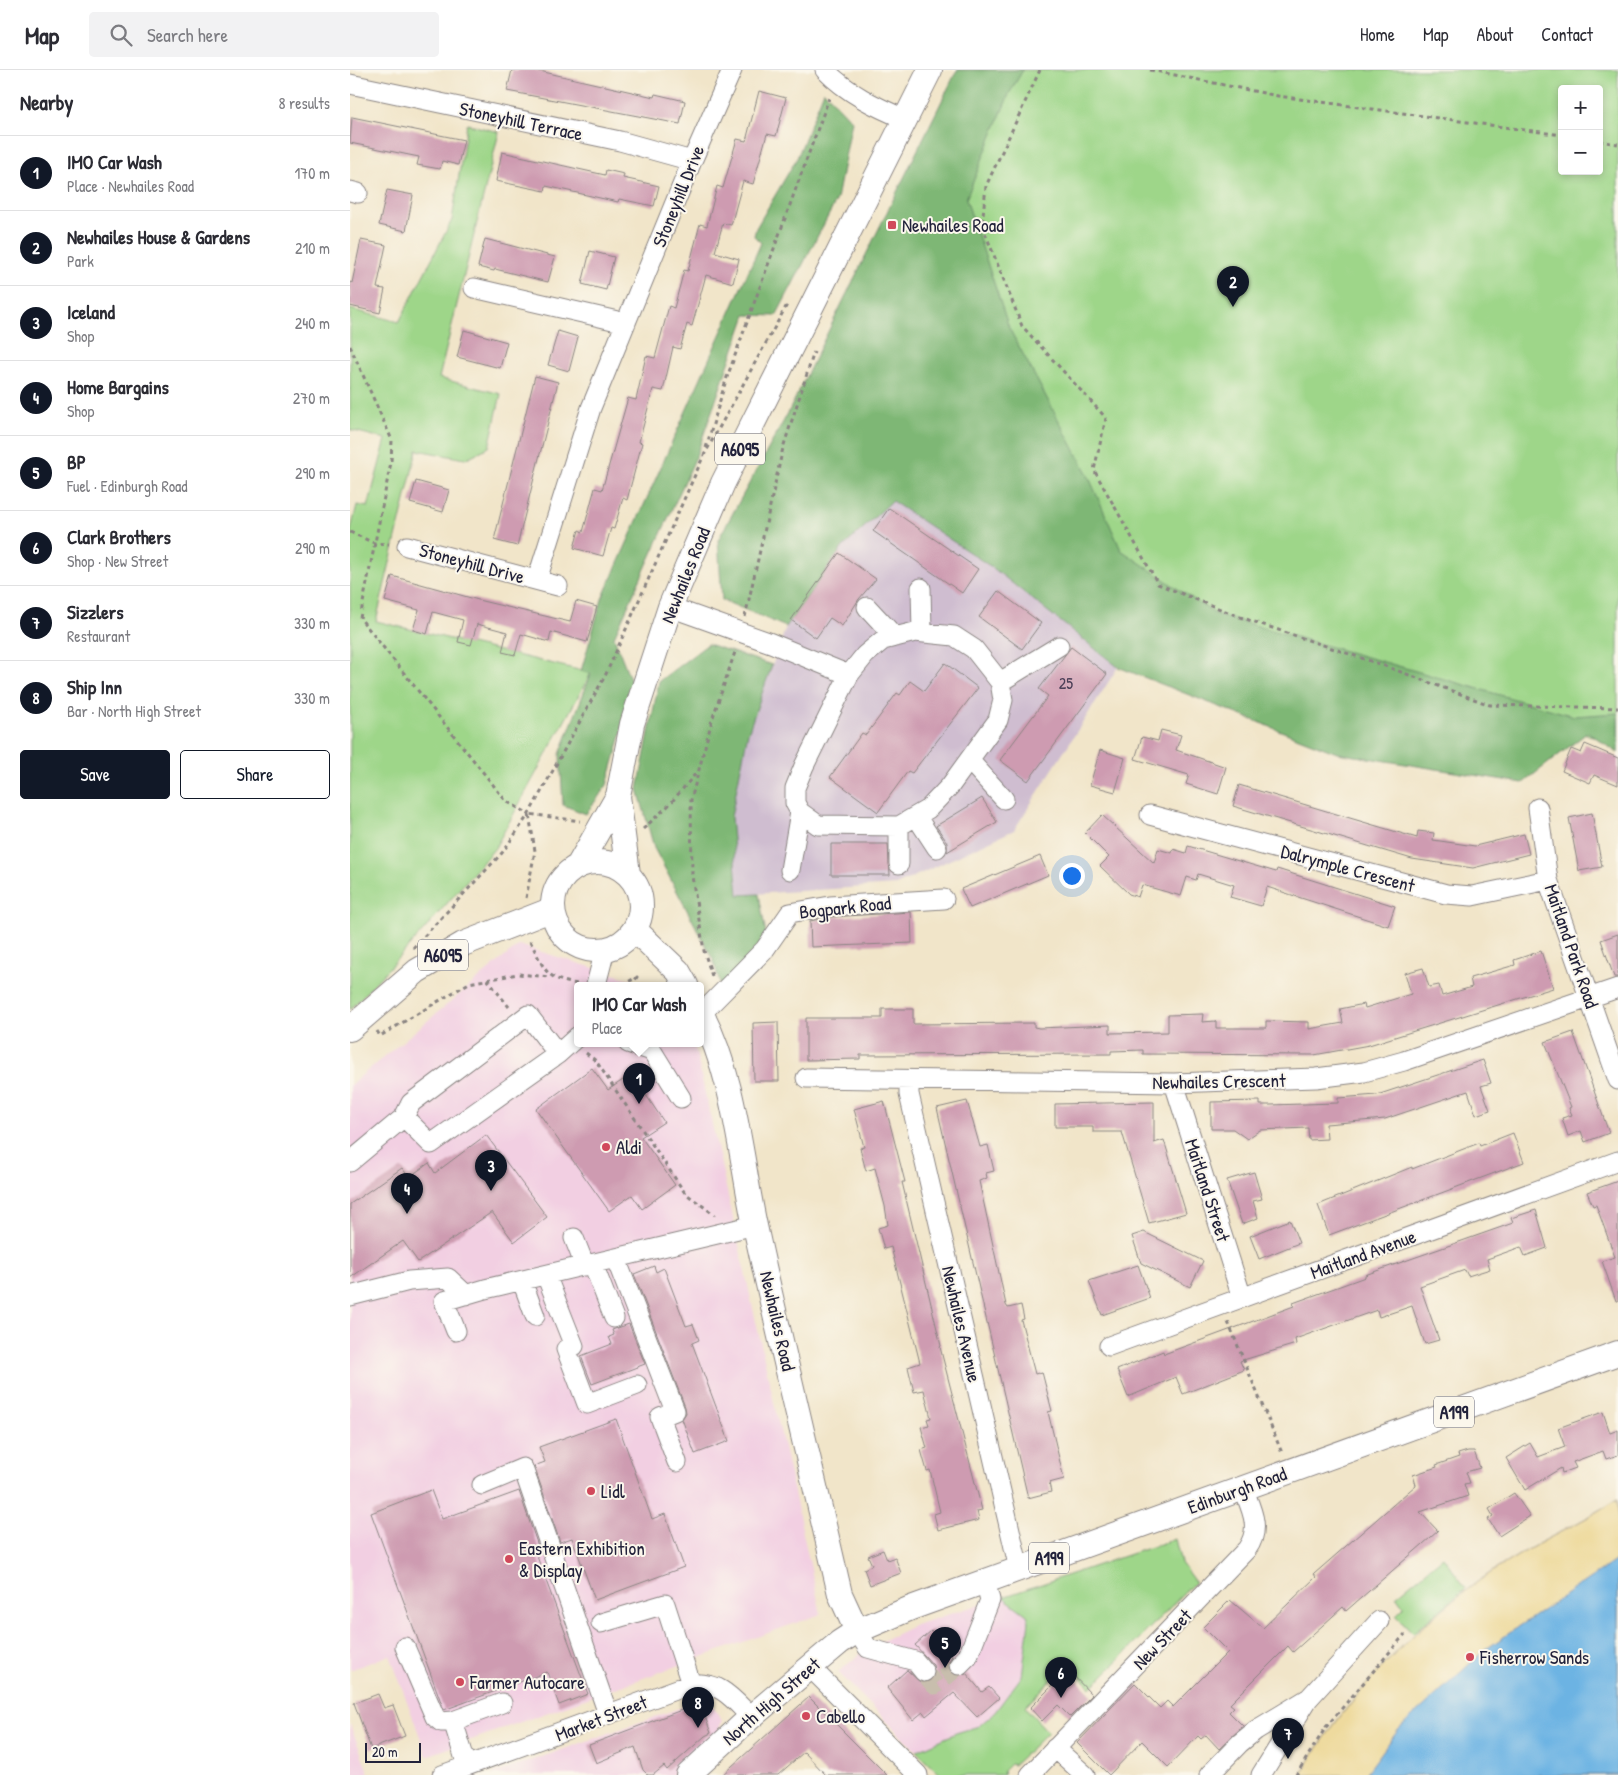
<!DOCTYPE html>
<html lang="en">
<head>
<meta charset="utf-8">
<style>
	body { margin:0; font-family:"Patrick Hand",sans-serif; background:#f2f2f3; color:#2b2b33 }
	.controls { position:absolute; right:15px; top:15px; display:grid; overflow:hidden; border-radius:5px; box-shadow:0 2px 8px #0003 }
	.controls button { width:45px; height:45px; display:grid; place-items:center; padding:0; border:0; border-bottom:1px solid #e1e1e2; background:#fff; color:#2b2b33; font:25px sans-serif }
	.scale { position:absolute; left:15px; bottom:12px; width:56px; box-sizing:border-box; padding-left:5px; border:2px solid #22223b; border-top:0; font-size:14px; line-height:18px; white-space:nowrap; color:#22223b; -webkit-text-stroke:4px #fbf7ec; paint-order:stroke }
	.you { position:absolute; left:721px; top:805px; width:18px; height:18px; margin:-12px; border:4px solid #fff; border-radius:50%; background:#1a73e8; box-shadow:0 0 0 8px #1a73e833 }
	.badge { display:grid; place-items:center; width:32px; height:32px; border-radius:50%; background:#111827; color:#fff; font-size:16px; font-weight:700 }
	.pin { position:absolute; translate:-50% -41px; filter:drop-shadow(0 1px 2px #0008) }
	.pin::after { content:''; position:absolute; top:26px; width:18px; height:15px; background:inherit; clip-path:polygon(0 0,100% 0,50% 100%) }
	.popup { position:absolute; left:224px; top:912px; width:130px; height:65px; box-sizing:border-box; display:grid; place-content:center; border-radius:5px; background:#fff; filter:drop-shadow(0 1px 4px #0005); font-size:16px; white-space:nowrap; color:#7c7c81 }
	.popup b { font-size:19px; color:#2b2b33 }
	.popup::after { content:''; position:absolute; left:50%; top:100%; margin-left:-10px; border:10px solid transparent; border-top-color:#fff }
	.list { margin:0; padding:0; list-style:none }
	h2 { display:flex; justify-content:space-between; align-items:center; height:65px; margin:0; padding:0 20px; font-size:21px }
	h2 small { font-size:16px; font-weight:400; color:#7c7c81 }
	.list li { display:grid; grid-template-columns:32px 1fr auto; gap:15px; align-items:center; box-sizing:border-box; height:75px; padding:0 20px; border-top:1px solid #e1e1e2 }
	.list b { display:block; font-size:19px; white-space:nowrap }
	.list p { margin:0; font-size:16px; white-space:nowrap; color:#7c7c81 }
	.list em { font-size:16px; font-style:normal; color:#7c7c81 }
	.actions { display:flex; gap:10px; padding:15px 20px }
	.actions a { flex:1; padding:11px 0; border:1px solid #111827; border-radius:5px; text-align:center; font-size:18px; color:#111827 }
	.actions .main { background:#111827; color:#fff }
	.icon { flex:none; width:28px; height:28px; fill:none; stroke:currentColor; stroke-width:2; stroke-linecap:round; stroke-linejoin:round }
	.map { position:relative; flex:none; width:1268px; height:1705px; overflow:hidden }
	header { display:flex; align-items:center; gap:30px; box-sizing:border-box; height:70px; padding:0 25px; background:#fff; border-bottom:1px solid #e1e1e2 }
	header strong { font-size:24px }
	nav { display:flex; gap:28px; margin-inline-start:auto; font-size:18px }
	.search { width:350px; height:45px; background:#f2f2f3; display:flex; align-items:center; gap:12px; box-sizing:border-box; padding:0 18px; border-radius:5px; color:#7c7c81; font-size:19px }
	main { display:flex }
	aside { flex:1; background:#fff }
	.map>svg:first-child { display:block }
</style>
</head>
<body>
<header>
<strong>Map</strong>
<div class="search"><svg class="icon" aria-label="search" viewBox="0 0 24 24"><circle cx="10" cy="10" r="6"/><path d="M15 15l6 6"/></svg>Search here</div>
<nav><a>Home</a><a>Map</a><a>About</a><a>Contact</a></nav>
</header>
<main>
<aside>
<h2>Nearby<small>8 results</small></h2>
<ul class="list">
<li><span class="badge">1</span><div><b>IMO Car Wash</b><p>Place · Newhailes Road</p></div><em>170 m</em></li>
<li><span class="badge">2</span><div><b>Newhailes House &amp; Gardens</b><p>Park</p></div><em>210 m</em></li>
<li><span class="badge">3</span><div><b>Iceland</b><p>Shop</p></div><em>240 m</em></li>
<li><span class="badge">4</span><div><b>Home Bargains</b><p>Shop</p></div><em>270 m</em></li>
<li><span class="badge">5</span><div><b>BP</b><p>Fuel · Edinburgh Road</p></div><em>290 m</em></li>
<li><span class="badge">6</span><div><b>Clark Brothers</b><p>Shop · New Street</p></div><em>290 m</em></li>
<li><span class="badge">7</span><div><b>Sizzlers</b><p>Restaurant</p></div><em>330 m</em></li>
<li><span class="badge">8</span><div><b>Ship Inn</b><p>Bar · North High Street</p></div><em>330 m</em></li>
</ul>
<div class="actions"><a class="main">Save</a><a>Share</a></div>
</aside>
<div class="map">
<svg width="1268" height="1705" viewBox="0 0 1268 1705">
	<rect width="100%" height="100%" fill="#fbf7ec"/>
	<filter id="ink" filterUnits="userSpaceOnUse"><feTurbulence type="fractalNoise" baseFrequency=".02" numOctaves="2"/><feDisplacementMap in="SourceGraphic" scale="10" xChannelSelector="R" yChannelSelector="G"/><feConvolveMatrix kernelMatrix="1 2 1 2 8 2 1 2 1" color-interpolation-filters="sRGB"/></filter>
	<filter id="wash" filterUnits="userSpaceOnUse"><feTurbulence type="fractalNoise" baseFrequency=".0096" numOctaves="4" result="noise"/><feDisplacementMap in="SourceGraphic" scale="20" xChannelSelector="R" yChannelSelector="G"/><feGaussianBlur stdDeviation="1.12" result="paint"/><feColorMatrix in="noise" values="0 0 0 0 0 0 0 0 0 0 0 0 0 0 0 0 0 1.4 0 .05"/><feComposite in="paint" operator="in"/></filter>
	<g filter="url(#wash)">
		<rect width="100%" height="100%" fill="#f1e5c9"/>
		<!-- built -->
		<path fill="#f2cfe2" d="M169 875 299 915H228V973H344L471 1544 77 1686 40 1585 0 1600V1015Z
			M653 1527 677 1545 679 1551 672 1606 645 1642 629 1656 605 1663 566 1681 488 1602 518 1578 565 1555Z
			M358 1628 372 1651 367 1665 322 1705H141Z
			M0 1654 19 1704 17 1705H0Z"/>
		<!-- industrial -->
		<path fill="#cfbdd0" d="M542 431 643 498 768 597 664 760 546 815 388 825 381 747 398 663 436 557 492 478Z"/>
		<!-- green -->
		<path fill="#9ed689" stroke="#607c62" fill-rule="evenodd" d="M609 0H1268V673L782 540 435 374ZM1212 19H1249V101H1212Z
			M117 54 149 62 89 308 151 324 139 377 115 389 67 380 26 551 241 603 145 778 74 860 0 940V464L7 435 18 437 36 369 0 360V239L49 252 102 150Z
			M825 1469 831 1493 845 1512 741 1618 717 1594 675 1637 698 1662 664 1695 660 1694 653 1701 654 1705H591L566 1681 606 1663 629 1656 645 1642 672 1606 679 1551 677 1545 653 1527Z
			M1093 1487 1116 1518 1063 1563 1046 1545 1054 1537 1046 1526Z"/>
		<!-- forest -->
		<path fill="#7eb775" stroke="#506c58" d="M607 0H673L659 24 616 129 659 258 737 403 771 480 865 544 1224 646 1268 643V683L1238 662 1173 713 987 683 768 597 643 498 542 431 492 478 436 557 372 530 368 470 438 343Z
			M474 21 502 51 487 129 426 246 396 245 345 389 264 567 284 619 257 715 236 744 213 735 210 684 241 604 231 601 252 529 411 173 404 166 406 158 447 88Z
			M358 574 422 595 398 663 381 747 388 825 409 824 417 870 371 917 363 889 304 778 288 719 309 611Z"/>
		<!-- sand -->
		<path fill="#eeda9e" stroke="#887e6c" d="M1268 1429V1705H951C996 1626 1081 1538 1159 1491 1194 1469 1233 1452 1268 1429Z"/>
		<!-- water -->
		<path fill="#6cb3e3" stroke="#476a8f" d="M1268 1489V1705H1015L1049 1659 1136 1579Z"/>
		<g id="blocks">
			<!-- building -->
			<path fill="#ce9bb1" d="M162 0H185L304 27 305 24 335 31 330 54 157 21Z
				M409 21 436 28 426 66 417 64 403 114 393 111 381 155 373 153 365 182 389 189 383 213 356 205 342 256 337 254 330 279 323 277 313 321 303 319 289 372 292 373 277 430 273 428 264 459 261 458 253 486 224 478 229 460 233 462 245 418 252 420 278 328 286 330 296 286 305 288 319 236 324 238 334 200 338 201 350 154 357 156 367 116 373 118 387 69 396 71Z
				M2 47 114 70 108 95 92 91 90 99 67 95 69 87 0 73Z
				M152 82 255 105 256 100 274 104 273 108 309 116 304 136 269 129 268 132 196 116 195 121 146 111Z
				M37 120 63 125 56 161 29 155Z
				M135 169 205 187 198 212 145 199 144 201 128 197Z
				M11 170 36 175 27 218 35 219 30 243 0 236V212L2 213Z
				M240 181 264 187 256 220 232 214Z
				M114 260 157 272 150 298 107 287Z
				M208 261 228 267 219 301 198 295Z
				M185 306 208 312 167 476 144 470Z
				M66 411 99 420 93 442 60 433Z
				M539 438 628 499 612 523 523 461Z
				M489 483 526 509 509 529 492 556 480 548 466 568 441 550Z
				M42 506 132 531 220 552 226 531 247 537 237 572 201 562 199 572 171 564 165 585 152 582 157 562 127 554 121 575 108 572 113 550 83 542 77 564 63 560 69 540 35 531Z
				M648 521 691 553 672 579 629 547Z
				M721 577 757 604 678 711 650 690 698 626 689 619Z
				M595 593 628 618 562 703 558 701 528 742 480 707 512 663 516 665 547 623 550 625 560 611 574 621Z
				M811 660 831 665 826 680 876 697 868 724 836 714 839 705 785 689 792 667 808 671Z
				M1235 674 1268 688V715L1244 705 1240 713 1212 701 1221 679 1231 683Z
				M750 680 775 688 765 722 740 715Z
				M889 715 1067 768 1068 761 1084 763 1083 770 1125 776 1174 764 1179 784 1123 798 1062 789 883 736Z
				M632 728 647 752 597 782V772L586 756Z
				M1242 743 1252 797 1229 801 1219 748Z
				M752 745 804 793 808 779 822 783 823 779 836 783 838 776 926 802 927 799 1045 836 1038 856 917 817 911 836 880 827 884 815 848 804 846 810 837 807 831 826 792 815 788 827 779 824 750 796 759 787 735 763Z
				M481 774H538L540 805H481Z
				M690 786 698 805 620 838 611 819Z
				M561 842 562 873 461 877 460 851 481 847Z
				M1268 864V907H1264L1251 870Z
				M1191 881 1203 918 1019 975 964 985 793 984V980L761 981V984L510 985V989L456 990V948H532V939H563V954L684 953V957L689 958 760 955V963L818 962V945L853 944 852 952 866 951V958H916V951L959 952V959L993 953 990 939 1014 934 1015 938 1061 924 1055 903 1073 898 1079 917 1089 915 1092 926 1122 917 1120 908 1165 895 1164 890Z
				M428 952 429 1011H404L403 953Z
				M1223 962 1259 1063 1235 1072 1231 1061 1218 1066 1212 1048 1222 1045 1219 1038 1221 1037 1195 972Z
				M1133 990 1141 1013 1131 1016 1140 1040 1126 1045 1118 1021 1035 1049 976 1054 977 1069 959 1070 958 1058 910 1060 897 1069 883 1059H861V1032L910 1031V1035H920L988 1033V1028L1027 1025Z
				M242 998 258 1020 282 1004 314 1052 291 1067 325 1115 292 1139 282 1125 259 1141 186 1039Z
				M534 1031 555 1112H552L591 1276 590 1277 632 1440 627 1441 629 1450 588 1460 584 1444 590 1442 580 1400 577 1401 571 1380 577 1378 571 1357 579 1355 577 1349 581 1348 574 1320 564 1322 558 1297 570 1293 541 1177 534 1179 528 1158 538 1155 535 1136 525 1098 516 1101 510 1078 514 1077 504 1039Z
				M617 1031 630 1077 638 1075 644 1101 636 1103 637 1108 629 1111 656 1235 658 1238 671 1235 674 1249 671 1250 685 1304 692 1302 702 1341 698 1342 714 1409 699 1413 701 1422 678 1428 587 1038Z
				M804 1032V1073L814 1070 836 1143 799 1153 772 1062H743V1057H705V1034Z
				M1163 1063 1174 1092 979 1165 968 1135 1062 1097V1099L1129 1073 1130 1076Z
				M136 1065 197 1147 164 1172 142 1142 68 1192 53 1171 0 1208V1134L52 1098 59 1107 79 1093 85 1103Z
				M904 1102 912 1129 903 1131 908 1148 892 1154 877 1110Z
				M1268 1111V1231H1266L1252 1191 1265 1187 1246 1135 1243 1136 1237 1122Z
				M1186 1140 1197 1178 1175 1186 1171 1177 1137 1189 1140 1199 1118 1206 1115 1200 1070 1216 1089 1270 1075 1274 1062 1236 1029 1247 1027 1240 945 1269 946 1274 890 1291 894 1300 833 1324 826 1307 778 1327 767 1300 813 1281 814 1284 944 1236 943 1233 1015 1207V1205L1163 1153 1161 1148Z
				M940 1150 949 1173 909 1189 900 1166Z
				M794 1162 853 1191 840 1217 791 1193 782 1166Z
				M788 1195 800 1228 752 1245 739 1211Z
				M304 1196 306 1202 314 1198 336 1256 343 1254 349 1270 342 1273 379 1371 345 1384 332 1349 336 1343 335 1337 284 1204Z
				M279 1254 295 1294 242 1314 231 1286 262 1274 259 1267 264 1265 262 1260Z
				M1253 1342 1260 1363 1268 1360V1385L1256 1389 1253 1381 1223 1392 1226 1398 1212 1403 1211 1398 1175 1420 1156 1388 1180 1373 1188 1387 1215 1377 1208 1358Z
				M266 1349 302 1449 315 1444 334 1497 245 1530 222 1468 210 1472 184 1396 195 1392 189 1377Z
				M1118 1381H1124L1130 1398 1116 1402 1120 1413 1114 1414 1118 1426 1070 1442 1088 1461 996 1541 993 1537 943 1582 938 1576 880 1634 884 1637 879 1642 893 1656 869 1679 856 1665 851 1669 848 1666 818 1697 792 1671 759 1705 727 1673 785 1613 810 1638 817 1631 823 1637 878 1582 853 1557 880 1530 913 1558 966 1507 964 1504 1066 1415 1063 1405 1087 1397 1086 1395 1109 1387 1108 1384Z
				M81 1420 92 1449 169 1421 189 1479 185 1481 238 1624 209 1635 197 1602 94 1640 21 1443Z
				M1164 1423 1180 1446 1149 1466 1138 1449 1143 1446 1139 1439Z
				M533 1480 537 1490 545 1487 551 1503 520 1515 514 1499 522 1495 518 1486Z
				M581 1561 602 1586 598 1593 601 1603 607 1606 616 1603 632 1622 639 1617 649 1628 627 1647 604 1623 576 1646 573 1642 563 1650 537 1618 557 1600 570 1612 581 1610 585 1606 583 1595 565 1575Z
				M718 1600 742 1625 720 1647 708 1635 692 1651 680 1638Z
				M28 1624 34 1638 43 1635 55 1666 21 1679 4 1633Z
				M459 1627 537 1705H476L454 1682 428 1705H372Z
				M350 1633 361 1663 355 1666 317 1700 314 1696 303 1705H298L293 1700 285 1677 246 1693 239 1675Z"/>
		</g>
	</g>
	<g filter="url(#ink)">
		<use href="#blocks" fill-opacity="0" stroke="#8a8482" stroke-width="1"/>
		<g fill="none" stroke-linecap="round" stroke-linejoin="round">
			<!-- minor-tunnel -->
			<path stroke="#c8bead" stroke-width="19" stroke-dasharray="19 9" stroke-linecap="butt" d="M574 1602 585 1615 609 1595"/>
			<defs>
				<path id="minor" d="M475 0C497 23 526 37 555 49
					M0 14 270 71 342 91
					M0 121 8 123
					M124 218 276 253
					M57 476 208 516
					M187 510 241 338 342 91 382 0
					M571 518 572 562
					M320 537 421 573 499 605
					M517 537 545 567
					M565 562 604 566 624 579 650 612 653 630 648 650 600 716 578 739 549 756 468 755 450 742 445 733V718L454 696 499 605 515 585 533 570Z
					M650 612 709 576
					M619 690 654 729
					M1188 738 1198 810 1268 1010
					M800 745 1096 824 1122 826 1198 810
					M566 746 587 778
					M549 794V756
					M440 800 450 742
					M246 915 255 880
					M352 943 415 879 440 843 480 836 594 829
					M278 973 302 981 331 1028
					M208 984 178 945 61 1033 54 1047 81 1074 208 984 228 966
					M456 1008 824 1013 966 1008 1014 1002 1054 991 1268 918
					M559 1010V1024L669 1499
					M824 1013 892 1228
					M0 1092 54 1047
					M224 1168 235 1196
					M266 1189 325 1341 310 1347 327 1392
					M243 1194 264 1248
					M196 1205 224 1276 216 1279 237 1334 287 1315
					M172 1211 185 1246
					M0 1226 59 1211 98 1208 116 1225
					M106 1261 94 1231 135 1219 405 1155
					M759 1276 1268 1091
					M132 1415 173 1398 258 1644
					M251 1553 315 1534 341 1614
					M507 1561 518 1578 565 1591 574 1602
					M55 1577 85 1647 91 1652 103 1651 117 1696
					M609 1595 618 1586 640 1530 635 1511
					M460 1597 568 1705
					M103 1651 152 1633
					M705 1678 735 1705
					M92 1705 341 1614C371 1612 381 1627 401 1647
					M680 1705 897 1479C912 1458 901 1439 893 1418
					M859 1705 890 1673 906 1660 959 1628 1029 1551
					M911 1705 957 1631"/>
				<path id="major" d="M268 726 278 804
					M203 836a44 44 0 1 1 88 0a44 44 0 1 1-88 0Z
					M228 796 268 726 282 654 320 537 373 413 580 0
					M285 860 328 901 336 915
					M350 941C385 1006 390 1085 405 1156 432 1279 462 1402 490 1524L507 1561
					M0 959 67 901 113 874 203 839
					M338 1705 401 1647 490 1572 507 1561 561 1538 1268 1283"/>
			</defs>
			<!-- minor casing -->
			<use href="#minor" stroke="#8a8482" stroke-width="21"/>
			<!-- major casing -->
			<use href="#major" stroke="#8a8482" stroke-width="26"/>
			<!-- path -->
			<path stroke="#8a8482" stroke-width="3" stroke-dasharray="4 4" stroke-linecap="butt" d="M690 0 636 116 632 155 672 256 756 348 744 400 808 514 890 547 1035 596 1140 635 1268 638
				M800 0 928 26 1212 65
				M1249 71 1268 74
				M0 276 42 370 41 392 10 548 156 731 179 744
				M356 378 376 310 479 28
				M0 462 24 473 39 474
				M395 547 433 378 464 282
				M293 759 319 735 347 702
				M176 828 185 781 179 744 230 751
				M180 871C195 899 194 910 229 914
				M63 878 152 783 179 744 256 604 353 387 438 233
				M362 906 354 881 342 806 341 730 362 650 386 579
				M137 909 159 937
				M272 915 287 907 282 915
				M27 961 30 966 119 913 168 904 200 907
				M236 983 246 991 335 1123 365 1145
				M878 1252 932 1383
				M946 1705 976 1657 1055 1564"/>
			<!-- minor -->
			<use href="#minor" stroke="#fff" stroke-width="19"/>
			<!-- major -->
			<use href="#major" stroke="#fff" stroke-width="24"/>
		</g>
	</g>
	<!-- markers -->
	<g fill="#d1495b" stroke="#fbf7ec" stroke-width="2">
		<rect x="537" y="150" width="10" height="10" rx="2.5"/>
		<circle cx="256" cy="1077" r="5"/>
		<circle cx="241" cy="1421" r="5"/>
		<circle cx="159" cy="1489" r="5"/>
		<circle cx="1120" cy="1587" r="5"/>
		<circle cx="110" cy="1612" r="5"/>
		<circle cx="456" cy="1646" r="5"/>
	</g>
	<g text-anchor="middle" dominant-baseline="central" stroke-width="4" stroke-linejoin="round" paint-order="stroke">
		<!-- number labels -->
		<g font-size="16" fill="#4d4058">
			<text x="716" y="613">25</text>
		</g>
		<!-- shield labels -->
		<g fill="#fbf7ec" stroke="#636270" stroke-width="1">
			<rect x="365" y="363.5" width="50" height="31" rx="4"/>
			<rect x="68" y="869.5" width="50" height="31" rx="4"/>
			<rect x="1084" y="1326.5" width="40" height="31" rx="4"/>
			<rect x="679" y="1472.5" width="40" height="31" rx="4"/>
		</g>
		<g font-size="18" font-weight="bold" fill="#22223b">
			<text x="390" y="379">A6095</text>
			<text x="93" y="885">A6095</text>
			<text x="1104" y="1342">A199</text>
			<text x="699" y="1488">A199</text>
		</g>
		<!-- street labels -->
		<g font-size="19" fill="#22223b" stroke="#fbf7ec">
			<text transform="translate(171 51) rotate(12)">Stoneyhill Terrace</text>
			<text transform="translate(328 126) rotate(-68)">Stoneyhill Drive</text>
			<text transform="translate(122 493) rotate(15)">Stoneyhill Drive</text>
			<text transform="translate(335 505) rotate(-68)">Newhailes Road</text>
			<text transform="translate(998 798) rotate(15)">Dalrymple Crescent</text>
			<text transform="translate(495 837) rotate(-6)">Bogpark Road</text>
			<text transform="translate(1222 876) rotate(71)">Maitland Park Road</text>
			<text transform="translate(869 1011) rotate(-1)">Newhailes Crescent</text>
			<text transform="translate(858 1120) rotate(72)">Maitland Street</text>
			<text transform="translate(1013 1184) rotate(-20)">Maitland Avenue</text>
			<text transform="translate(428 1251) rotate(77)">Newhailes Road</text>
			<text transform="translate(612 1254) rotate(77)">Newhailes Avenue</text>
			<text transform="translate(887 1420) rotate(-20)">Edinburgh Road</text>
			<text transform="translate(812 1569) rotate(-46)">New Street</text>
			<text transform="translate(421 1631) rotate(-41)">North High Street</text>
			<text transform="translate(251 1648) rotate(-21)">Market Street</text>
		</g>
		<!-- poi labels -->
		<g font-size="19" fill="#22223b" stroke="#fbf7ec" text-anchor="start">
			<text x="552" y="155">Newhailes Road</text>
			<text x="266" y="1077">Aldi</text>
			<text x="251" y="1421">Lidl</text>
			<text x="169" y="1478">Eastern Exhibition<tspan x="169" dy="22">&amp; Display</tspan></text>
			<text x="1130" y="1587">Fisherrow Sands</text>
			<text x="120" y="1612">Farmer Autocare</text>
			<text x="466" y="1646">Cabello</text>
		</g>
	</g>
</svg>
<div class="controls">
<button>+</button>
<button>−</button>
</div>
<div class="scale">20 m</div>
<div class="you"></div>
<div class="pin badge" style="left:289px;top:1034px">1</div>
<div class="popup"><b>IMO Car Wash</b>Place</div>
<div class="pin badge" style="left:883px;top:237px">2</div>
<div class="pin badge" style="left:141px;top:1121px">3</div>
<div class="pin badge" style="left:57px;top:1144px">4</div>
<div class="pin badge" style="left:595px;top:1598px">5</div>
<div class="pin badge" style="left:711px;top:1628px">6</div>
<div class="pin badge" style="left:938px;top:1689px">7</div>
<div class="pin badge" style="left:348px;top:1658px">8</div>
</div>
</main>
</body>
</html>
